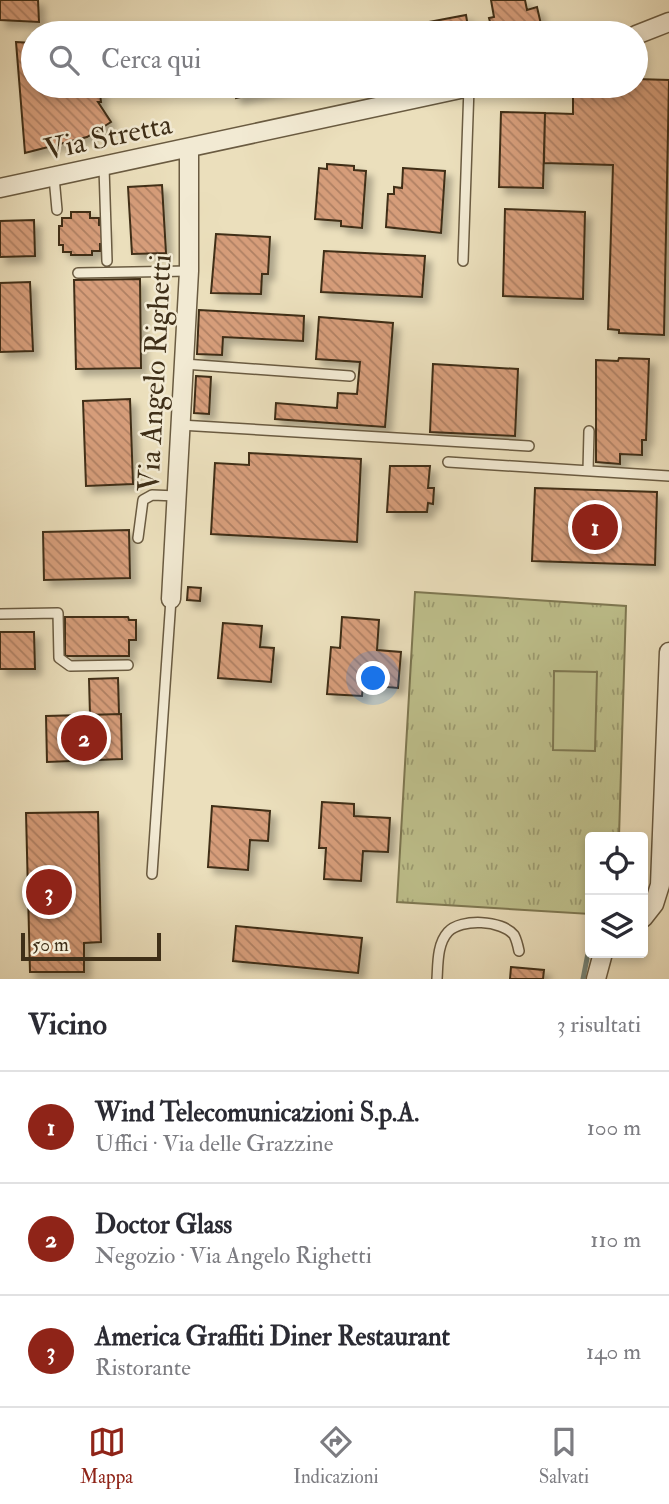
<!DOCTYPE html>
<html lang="it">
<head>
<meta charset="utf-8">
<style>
	body { margin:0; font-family:"IM FELL Double Pica",serif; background:#f2f2f3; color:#2b2b33 }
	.controls { position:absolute; right:21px; bottom:21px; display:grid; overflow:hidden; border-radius:7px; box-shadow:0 4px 10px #0003 }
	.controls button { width:63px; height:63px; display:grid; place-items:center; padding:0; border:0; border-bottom:2px solid #e1e1e2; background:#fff; color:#2b2b33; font:35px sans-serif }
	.scale { position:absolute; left:21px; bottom:18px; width:140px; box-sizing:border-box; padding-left:7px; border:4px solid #3f2f18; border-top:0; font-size:19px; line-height:24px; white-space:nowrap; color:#3f2f18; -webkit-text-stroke:5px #f2ead3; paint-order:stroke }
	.you { position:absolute; left:374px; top:679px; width:24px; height:24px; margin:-18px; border:5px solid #fff; border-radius:50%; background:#1a73e8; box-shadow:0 0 0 10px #1a73e833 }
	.badge { display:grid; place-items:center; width:46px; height:46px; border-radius:50%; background:#8f2418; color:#fff; font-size:23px; font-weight:700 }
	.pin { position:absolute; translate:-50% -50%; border:4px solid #fff; box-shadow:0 2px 7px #0006 }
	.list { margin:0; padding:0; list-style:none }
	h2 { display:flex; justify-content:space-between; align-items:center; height:91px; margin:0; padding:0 28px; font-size:30px }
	h2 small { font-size:23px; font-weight:400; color:#7c7c81 }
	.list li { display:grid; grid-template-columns:46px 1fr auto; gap:21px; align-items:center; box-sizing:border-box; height:112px; padding:0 28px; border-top:2px solid #e1e1e2 }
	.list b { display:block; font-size:26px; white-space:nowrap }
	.list p { margin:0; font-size:23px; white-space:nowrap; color:#7c7c81 }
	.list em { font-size:23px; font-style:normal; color:#7c7c81 }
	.icon { flex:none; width:38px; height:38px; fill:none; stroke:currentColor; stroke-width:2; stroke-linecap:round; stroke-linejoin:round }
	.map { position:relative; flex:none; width:669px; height:979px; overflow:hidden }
	.search { position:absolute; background:#fff; box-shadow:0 4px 10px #0003; left:21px; right:21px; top:21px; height:77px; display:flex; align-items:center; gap:18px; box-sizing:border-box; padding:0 24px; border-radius:38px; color:#7c7c81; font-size:26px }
	.sheet { height:427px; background:#fff }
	nav { display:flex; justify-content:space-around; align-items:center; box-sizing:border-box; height:98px; border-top:2px solid #e1e1e2; background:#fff; font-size:19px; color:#7c7c81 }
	nav a { display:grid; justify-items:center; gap:4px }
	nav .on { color:#8f2418 }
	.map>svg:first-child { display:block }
</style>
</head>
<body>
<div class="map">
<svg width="669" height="979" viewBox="0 0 669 979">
	<defs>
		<pattern id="grass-tufts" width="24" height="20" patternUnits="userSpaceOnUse" patternTransform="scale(1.75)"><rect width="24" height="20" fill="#bec08c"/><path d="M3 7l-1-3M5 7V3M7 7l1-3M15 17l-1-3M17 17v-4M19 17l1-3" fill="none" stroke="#9c9c71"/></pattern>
		<pattern id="building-back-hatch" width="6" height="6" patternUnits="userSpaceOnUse" patternTransform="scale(1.75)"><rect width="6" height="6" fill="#d69d7a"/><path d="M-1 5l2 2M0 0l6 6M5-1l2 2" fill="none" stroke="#af8063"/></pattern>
		<filter id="shadow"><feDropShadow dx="6" dy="6" stdDeviation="3.5" flood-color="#0004"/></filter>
	</defs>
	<rect width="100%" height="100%" fill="#ebdfbc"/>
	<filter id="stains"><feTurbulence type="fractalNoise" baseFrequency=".00286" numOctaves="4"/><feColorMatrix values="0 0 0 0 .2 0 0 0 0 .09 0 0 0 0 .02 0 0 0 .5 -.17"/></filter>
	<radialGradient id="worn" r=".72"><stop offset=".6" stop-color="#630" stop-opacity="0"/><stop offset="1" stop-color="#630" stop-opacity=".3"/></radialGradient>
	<!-- grass -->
	<path fill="url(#grass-tufts)" stroke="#7e7852" stroke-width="2" d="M415 592 626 606 619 837H590V914L397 902Z"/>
	<!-- pitch -->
	<path fill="#bec08c" stroke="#7e7852" stroke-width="2" d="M554 671 597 672 595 751 553 750Z"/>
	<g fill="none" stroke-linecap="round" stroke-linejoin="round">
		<!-- stream -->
		<path stroke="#758477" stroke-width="5" d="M583 979 590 943"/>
	</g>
	<!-- building -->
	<path fill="url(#building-back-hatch)" stroke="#3f2f18" stroke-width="2" filter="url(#shadow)" d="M0 0H38L39 22 0 20Z
		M491 0H525L527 10 537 7 543 33H493L489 18 494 17Z
		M466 15 469 33H398L397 28Z
		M16 42 33 43V86H99L101 102H98L111 122 87 137 25 153Z
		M636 79 669 80 664 335 619 333V330L608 329 613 165 544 163 545 113 573 114V90L605 91V86H636Z
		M233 86H291L236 98Z
		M501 112 545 113 543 188 499 187Z
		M327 164 354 166V170L366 171 362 228 341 226V221L315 219 319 168 327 169Z
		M403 168 445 171 441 233 386 227 388 194H394V187L402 188Z
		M162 185 166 253 132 254 128 187Z
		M505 209 585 212 583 299 503 296Z
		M71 212H90V218H99V225H103V244H100V251H92V255H71V252H63V245H59V226H62V218H71Z
		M34 220 35 256 0 257V221Z
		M216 234 270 237 268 274H262L261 294 211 293Z
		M324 251 425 256 422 297 321 292Z
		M140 279 141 368 76 369 74 280Z
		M30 282 33 351 0 352V283Z
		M199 310 304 316 303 341 223 337 222 355 197 354Z
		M319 317 393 323 385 427 275 419 276 403 337 408 338 393 357 394 360 362 316 359Z
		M619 358 649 359 646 440H642V455L620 454V464L596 462V360L618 361Z
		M433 364 518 369 515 436 430 432Z
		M196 376 211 377 209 414 194 413Z
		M130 399 133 484 86 486 83 401Z
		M249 453 361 459 357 542 211 534 215 463 249 465Z
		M390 466H430L428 488H434L433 504 428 503 427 512H387Z
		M535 488 657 492 655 565 532 561Z
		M129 530 130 578 44 580 43 532Z
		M188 587 201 588 200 601 187 600Z
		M65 617H128L129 620H136V640H129V656H65Z
		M342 617 379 620 377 650 401 652 398 688 363 685 362 696 327 694 331 647 340 648Z
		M223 623 262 626 260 647 274 648 271 682 218 678Z
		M0 632H34L35 669H0Z
		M118 678 119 714 90 715 89 679Z
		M121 714 122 759 47 762 46 716Z
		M322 802 354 804V816L390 818 388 852 363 851 361 881 324 879 326 848H319Z
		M212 806 270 811 268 841 250 840 248 870 208 867Z
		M98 812 101 942 84 943V972H30L26 813Z
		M236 926 362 938 358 973 233 961Z
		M511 967 544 970 543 979H510Z"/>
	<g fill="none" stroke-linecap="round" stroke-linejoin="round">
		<defs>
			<path id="service" d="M104 167 107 261
				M54 177 57 210
				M463 261 469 87
				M78 273 189 271
				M184 364 350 376
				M180 425 529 446
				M448 462 669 476
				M588 471 589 431
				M138 538 143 500 152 495 177 496
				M0 614 58 613 59 658 70 666 128 665
				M152 874 171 599
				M437 979C438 964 437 944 448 932 461 918 502 920 514 935 516 939 518 946 519 951"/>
			<path id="minor" d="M636 35 669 22
				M0 188 474 86
				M171 599 189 271V149
				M643 918 654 904 660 885 669 652
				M596 979 603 953"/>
		</defs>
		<!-- service casing -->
		<use href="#service" stroke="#6a5b41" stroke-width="12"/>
		<!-- minor casing -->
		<use href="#minor" stroke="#6a5b41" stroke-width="21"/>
		<!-- service -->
		<use href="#service" stroke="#f2ead3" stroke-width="9"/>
		<!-- minor -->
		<use href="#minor" stroke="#f2ead3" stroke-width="18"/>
	</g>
	<g text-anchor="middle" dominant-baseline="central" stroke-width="5" stroke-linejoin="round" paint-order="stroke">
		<!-- street labels -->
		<g font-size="30" fill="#3f2f18" stroke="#f2ead3">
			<text transform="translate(108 137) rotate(-12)">Via Stretta</text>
			<text transform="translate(155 373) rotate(-87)">Via Angelo Righetti</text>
		</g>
	</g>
	<rect width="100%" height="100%" filter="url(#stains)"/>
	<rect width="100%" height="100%" fill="url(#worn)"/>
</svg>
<div class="controls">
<button><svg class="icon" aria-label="locate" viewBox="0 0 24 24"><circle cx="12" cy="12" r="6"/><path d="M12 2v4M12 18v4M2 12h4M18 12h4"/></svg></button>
<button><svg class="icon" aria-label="layers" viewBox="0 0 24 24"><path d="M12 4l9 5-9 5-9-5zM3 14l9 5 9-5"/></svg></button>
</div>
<div class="scale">50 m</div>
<div class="you"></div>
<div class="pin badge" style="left:595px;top:527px">1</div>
<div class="pin badge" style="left:84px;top:738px">2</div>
<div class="pin badge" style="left:49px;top:892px">3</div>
<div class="search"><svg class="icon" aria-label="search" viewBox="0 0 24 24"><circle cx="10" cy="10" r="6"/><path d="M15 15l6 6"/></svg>Cerca qui</div>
</div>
<section class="sheet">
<h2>Vicino<small>3 risultati</small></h2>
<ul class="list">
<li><span class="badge">1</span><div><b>Wind Telecomunicazioni S.p.A.</b><p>Uffici · Via delle Grazzine</p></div><em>100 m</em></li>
<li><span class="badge">2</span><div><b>Doctor Glass</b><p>Negozio · Via Angelo Righetti</p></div><em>110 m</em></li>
<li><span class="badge">3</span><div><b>America Graffiti Diner Restaurant</b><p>Ristorante</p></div><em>140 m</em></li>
</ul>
</section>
<nav>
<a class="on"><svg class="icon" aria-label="map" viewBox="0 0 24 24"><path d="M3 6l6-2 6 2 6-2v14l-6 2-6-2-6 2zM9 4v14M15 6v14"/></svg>Mappa</a>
<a><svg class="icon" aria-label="directions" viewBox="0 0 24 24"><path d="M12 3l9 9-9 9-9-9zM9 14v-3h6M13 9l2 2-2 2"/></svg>Indicazioni</a>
<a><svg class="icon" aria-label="saved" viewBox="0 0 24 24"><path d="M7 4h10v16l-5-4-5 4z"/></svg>Salvati</a>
</nav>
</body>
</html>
